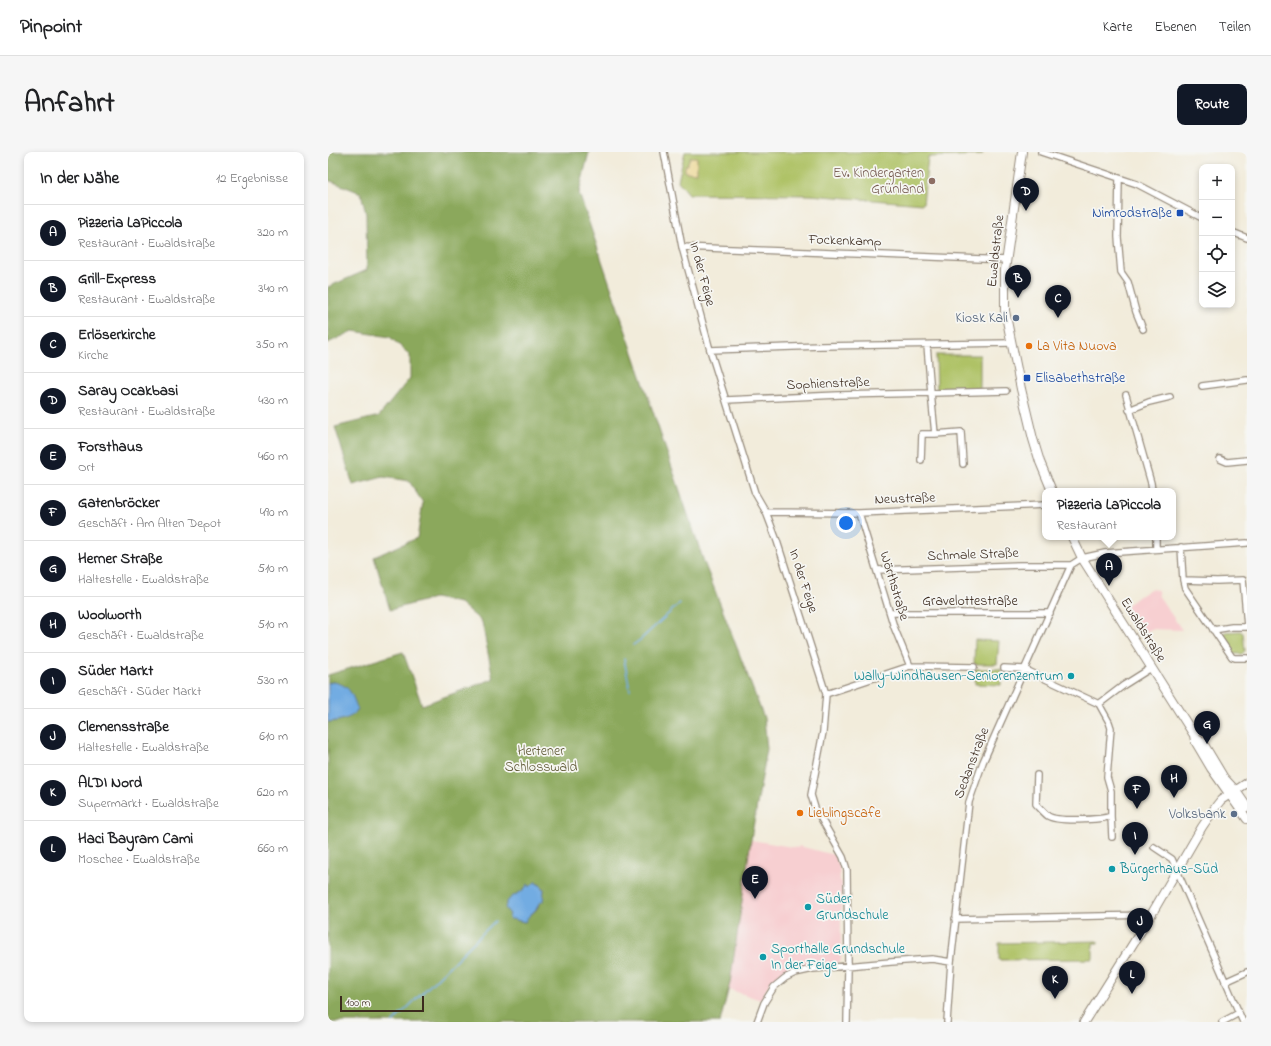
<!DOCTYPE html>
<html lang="de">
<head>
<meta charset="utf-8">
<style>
	body { margin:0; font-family:"Indie Flower",sans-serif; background:#f6f6f6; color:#202124 }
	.controls { position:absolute; right:12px; top:12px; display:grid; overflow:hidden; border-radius:8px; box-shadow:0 2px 6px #0003 }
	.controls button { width:36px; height:36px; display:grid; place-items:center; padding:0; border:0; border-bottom:1px solid #e0e0e0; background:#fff; color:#202124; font:20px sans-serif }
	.scale { position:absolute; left:12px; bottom:10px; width:84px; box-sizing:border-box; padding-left:4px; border:2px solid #3b2a1e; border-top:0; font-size:11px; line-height:14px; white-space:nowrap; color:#3b2a1e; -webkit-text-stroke:3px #f6f6f2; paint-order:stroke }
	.you { position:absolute; left:518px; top:371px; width:14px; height:14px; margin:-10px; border:3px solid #fff; border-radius:50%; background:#1a73e8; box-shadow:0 0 0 6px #1a73e833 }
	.badge { display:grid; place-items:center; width:26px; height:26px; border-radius:50%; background:#111827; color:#fff; font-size:13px; font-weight:700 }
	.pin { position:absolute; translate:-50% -33px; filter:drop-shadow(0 1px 2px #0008) }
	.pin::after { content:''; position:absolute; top:21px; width:14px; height:12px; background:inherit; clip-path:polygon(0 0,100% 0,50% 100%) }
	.popup { position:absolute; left:714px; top:336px; width:134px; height:52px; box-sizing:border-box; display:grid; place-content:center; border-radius:8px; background:#fff; filter:drop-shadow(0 1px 3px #0005); font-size:13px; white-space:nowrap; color:#757577 }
	.popup b { font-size:15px; color:#202124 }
	.popup::after { content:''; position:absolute; left:50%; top:100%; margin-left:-8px; border:8px solid transparent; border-top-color:#fff }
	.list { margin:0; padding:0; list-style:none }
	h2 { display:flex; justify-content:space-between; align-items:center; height:52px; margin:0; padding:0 16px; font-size:17px }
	h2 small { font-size:13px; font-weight:400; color:#757577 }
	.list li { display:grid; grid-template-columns:26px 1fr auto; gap:12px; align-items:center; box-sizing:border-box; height:56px; padding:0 16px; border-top:1px solid #e0e0e0 }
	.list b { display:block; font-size:15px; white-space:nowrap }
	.list p { margin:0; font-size:13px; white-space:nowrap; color:#757577 }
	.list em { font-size:13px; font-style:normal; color:#757577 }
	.icon { flex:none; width:22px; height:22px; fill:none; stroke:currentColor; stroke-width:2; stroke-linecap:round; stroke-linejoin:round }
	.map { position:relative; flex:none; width:919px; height:870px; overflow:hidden; border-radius:8px }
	header { display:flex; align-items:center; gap:24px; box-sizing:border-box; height:56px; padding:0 20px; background:#fff; border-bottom:1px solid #e0e0e0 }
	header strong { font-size:19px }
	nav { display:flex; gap:22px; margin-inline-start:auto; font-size:14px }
	.intro { display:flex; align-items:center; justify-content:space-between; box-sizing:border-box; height:96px; padding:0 24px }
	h1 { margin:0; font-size:28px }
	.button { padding:10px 18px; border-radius:8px; background:#111827; color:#fff; font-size:14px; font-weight:700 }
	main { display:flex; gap:24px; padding:0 24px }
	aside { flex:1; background:#fff; border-radius:8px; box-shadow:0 2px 6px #0003 }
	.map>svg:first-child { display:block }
</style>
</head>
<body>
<header>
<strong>Pinpoint</strong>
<nav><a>Karte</a><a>Ebenen</a><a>Teilen</a></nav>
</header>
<div class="intro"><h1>Anfahrt</h1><a class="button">Route</a></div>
<main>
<aside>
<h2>In der Nähe<small>12 Ergebnisse</small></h2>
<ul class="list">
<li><span class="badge">A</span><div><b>Pizzeria LaPiccola</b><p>Restaurant · Ewaldstraße</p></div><em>320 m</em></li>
<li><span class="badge">B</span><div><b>Grill-Express</b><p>Restaurant · Ewaldstraße</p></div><em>340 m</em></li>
<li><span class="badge">C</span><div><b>Erlöserkirche</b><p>Kirche</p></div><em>350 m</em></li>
<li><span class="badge">D</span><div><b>Saray Ocakbasi</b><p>Restaurant · Ewaldstraße</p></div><em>430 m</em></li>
<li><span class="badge">E</span><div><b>Forsthaus</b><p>Ort</p></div><em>460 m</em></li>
<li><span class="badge">F</span><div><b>Gatenbröcker</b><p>Geschäft · Am Alten Depot</p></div><em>490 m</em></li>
<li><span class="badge">G</span><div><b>Herner Straße</b><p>Haltestelle · Ewaldstraße</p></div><em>510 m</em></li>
<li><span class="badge">H</span><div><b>Woolworth</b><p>Geschäft · Ewaldstraße</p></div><em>510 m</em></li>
<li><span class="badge">I</span><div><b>Süder Markt</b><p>Geschäft · Süder Markt</p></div><em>530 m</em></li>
<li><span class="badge">J</span><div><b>Clemensstraße</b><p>Haltestelle · Ewaldstraße</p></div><em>610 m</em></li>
<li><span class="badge">K</span><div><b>ALDI Nord</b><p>Supermarkt · Ewaldstraße</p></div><em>620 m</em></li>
<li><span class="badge">L</span><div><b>Haci Bayram Cami</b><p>Moschee · Ewaldstraße</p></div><em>660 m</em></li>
</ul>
</aside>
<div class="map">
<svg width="919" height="870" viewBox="0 0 919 870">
	<rect width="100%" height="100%" fill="#f6f6f2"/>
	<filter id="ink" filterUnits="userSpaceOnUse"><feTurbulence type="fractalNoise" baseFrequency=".025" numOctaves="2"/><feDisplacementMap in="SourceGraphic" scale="8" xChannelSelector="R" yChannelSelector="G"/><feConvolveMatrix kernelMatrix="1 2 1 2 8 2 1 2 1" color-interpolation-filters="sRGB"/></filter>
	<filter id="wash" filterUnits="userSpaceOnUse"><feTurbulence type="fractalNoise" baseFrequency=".012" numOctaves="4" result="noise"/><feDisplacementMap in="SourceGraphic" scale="16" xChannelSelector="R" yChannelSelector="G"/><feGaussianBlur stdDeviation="0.9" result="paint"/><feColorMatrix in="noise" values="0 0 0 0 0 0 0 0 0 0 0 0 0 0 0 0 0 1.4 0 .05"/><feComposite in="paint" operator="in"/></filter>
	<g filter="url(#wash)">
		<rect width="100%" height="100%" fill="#f2ecdb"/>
		<!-- built -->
		<path fill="#f7cfd1" d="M822 437 830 438V443L854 478 823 477 815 482 797 454Z
			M423 688 470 696 471 694 506 703 511 713 512 729 514 730 513 749V808L511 811 467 816 449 824 441 832 433 848 400 837Z"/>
		<!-- green -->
		<path fill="#afc266" stroke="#757642" d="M357 0H654V3L600 5 595 52 482 43 361 42 350 29Z
			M608 203H652V238H609Z
			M912 479 915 481 917 499 914 502H906L895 485 894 483 897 480Z
			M647 488 671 489 669 512H646Z
			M647 517H673V533L647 532Z
			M770 789V791H765V807L671 808V791Z"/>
		<!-- forest -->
		<path fill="#8ba85b" stroke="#63693c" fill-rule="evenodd" d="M0 0H261L251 41 376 410 436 566 439 597 424 681 402 831 392 870H0V570L9 569 5 530 0 531V523L75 500 94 553 165 527 154 470 132 451 106 446 62 458 46 405 89 386 95 351 81 329 55 325 25 333 7 275 51 264 82 226V203L62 185 25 179 0 191V135L39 118 38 62 33 41 0 28ZM206 731C219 733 217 740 212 750 211 752 210 756 208 758 204 762 199 764 197 770L188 768 181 765 182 762 178 751C186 742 192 742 200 733L202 735Z"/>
		<!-- sand -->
		<path fill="#eeda9e" stroke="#94825e" d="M362 5H369V21L357 20V14L359 13Z"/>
		<!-- water -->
		<path fill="#72ace2" stroke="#566b80" d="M5 530C23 533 24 543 30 558 23 567 11 569 0 570V531Z
			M208 729V731L212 733 216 737 215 749 211 751C208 761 201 761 197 770L184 767H182L181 765 182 762 177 756C179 742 193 744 200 732L202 735Z"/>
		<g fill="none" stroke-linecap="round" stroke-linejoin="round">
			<!-- stream -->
			<path stroke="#72ace2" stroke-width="1.5" d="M305 493 312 488 352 451
				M296 507 302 538
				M65 870 167 769"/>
		</g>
	</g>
	<g filter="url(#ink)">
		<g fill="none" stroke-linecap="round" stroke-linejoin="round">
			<defs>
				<path id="street" d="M336 0 354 95 382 198 427 341 438 360 449 389 498 542 495 580 483 643 487 656 515 705 519 718 520 814 519 870
					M713 0 809 32 874 66
					M791 26 790 85 793 120 800 130 808 160 815 177
					M904 80 919 86
					M354 95 679 108
					M382 198 493 194 683 191
					M874 234 919 228
					M798 243 823 331 824 339
					M398 248 511 243 603 241 599 193
					M801 258 821 250 842 245
					M607 282 633 280 635 312
					M892 307 899 310 919 308
					M593 308 594 282H607L603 241 678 239
					M438 360 531 361 717 353
					M531 361 566 475 582 514
					M828 385V397
					M853 395 855 428 857 436 904 505 907 506H919
					M549 418 692 413H743
					M855 428 889 429 915 428 919 474
					M562 461H722
					M885 478 904 475H919
					M676 516 696 517 771 552 796 533 823 516
					M498 542 582 514 646 515
					M709 623 708 652C712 656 716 661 720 664 729 670 773 668 783 664V639L779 625 783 576 781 570 771 552
					M783 664 784 685
					M826 695 844 707 915 870
					M627 767 823 763
					M897 830 919 820
					M429 870 436 851 446 835 457 826 467 821 485 817 563 810 604 807 623 810
					M619 870 623 810 641 650 655 610 743 413 754 406 777 401 919 391
					M894 870 911 861"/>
				<path id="secondary" d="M694 0 677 118V159L693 237 705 287 712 310 724 339
					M744 385 754 406 866 583 875 591 896 626 908 639 919 655
					M866 583 867 589 883 616 919 667
					M756 870 823 763 874 675 889 653 893 648 919 631"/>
			</defs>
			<!-- street casing -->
			<use href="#street" stroke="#968b7c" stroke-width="8"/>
			<!-- secondary casing -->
			<use href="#secondary" stroke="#968b7c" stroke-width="10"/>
			<!-- street -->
			<use href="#street" stroke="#fff" stroke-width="5.5"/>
			<!-- secondary -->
			<use href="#secondary" stroke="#fff" stroke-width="8"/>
		</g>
	</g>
	<!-- markers -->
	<circle fill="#8d6e63" stroke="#f6f6f2" stroke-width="1.5" cx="604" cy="29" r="4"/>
	<g fill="#1a4fb4" stroke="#f6f6f2" stroke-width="1.5">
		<rect x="848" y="57" width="8" height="8" rx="2"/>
		<rect x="695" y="222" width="8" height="8" rx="2"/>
	</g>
	<g fill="#5c6f8a" stroke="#f6f6f2" stroke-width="1.5">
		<circle cx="688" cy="166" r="4"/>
		<circle cx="906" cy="662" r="4"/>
	</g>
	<g fill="#e8710a" stroke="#f6f6f2" stroke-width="1.5">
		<circle cx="701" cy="194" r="4"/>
		<circle cx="472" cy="661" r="4"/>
	</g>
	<g fill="#0f9aa8" stroke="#f6f6f2" stroke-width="1.5">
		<circle cx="743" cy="524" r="4"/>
		<circle cx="784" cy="717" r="4"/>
		<circle cx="480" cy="755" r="4"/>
		<circle cx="435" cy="805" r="4"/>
	</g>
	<g text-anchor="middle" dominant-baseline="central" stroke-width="3.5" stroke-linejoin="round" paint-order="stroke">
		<!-- education labels -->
		<g font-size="14" fill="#785e54" stroke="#f6f6f2" text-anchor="end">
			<text x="596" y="21">Ev. Kindergarten<tspan x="596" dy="16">Grünland</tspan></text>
		</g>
		<!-- transit labels -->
		<g font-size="14" fill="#164399" stroke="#f6f6f2" text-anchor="end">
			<text x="844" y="61">Nimrodstraße</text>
			<text x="707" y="226" text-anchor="start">Elisabethstraße</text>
		</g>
		<!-- street labels -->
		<g font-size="14" fill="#3b2a1e" stroke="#f6f6f2">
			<text transform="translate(517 89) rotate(2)">Fockenkamp</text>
			<text transform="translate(668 99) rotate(-84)">Ewaldstraße</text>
			<text transform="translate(374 122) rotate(75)">In der Feige</text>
			<text transform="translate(500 232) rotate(-2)">Sophienstraße</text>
			<text transform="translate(577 347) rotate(-2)">Neustraße</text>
			<text transform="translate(645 403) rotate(-2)">Schmale Straße</text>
			<text transform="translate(475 429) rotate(72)">In der Feige</text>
			<text transform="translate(566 434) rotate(73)">Wörthstraße</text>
			<text x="642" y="449">Gravelottestraße</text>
			<text transform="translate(815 478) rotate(58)">Ewaldstraße</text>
			<text transform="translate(644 611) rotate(-69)">Sedanstraße</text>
		</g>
		<!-- service labels -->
		<g font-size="14" fill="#4e5e75" stroke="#f6f6f2" text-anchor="end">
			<text x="680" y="166">Kiosk Kali</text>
			<text x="898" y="662">Volksbank</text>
		</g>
		<!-- food labels -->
		<g font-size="14" fill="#c56008" stroke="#f6f6f2" text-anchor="start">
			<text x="709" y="194">La Vita Nuova</text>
			<text x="480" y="661">Lieblingscafe</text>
		</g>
		<!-- culture labels -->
		<g font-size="14" fill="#0d838f" stroke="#f6f6f2" text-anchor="start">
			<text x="735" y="524" text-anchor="end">Wally-Windhausen-Seniorenzentrum</text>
			<text x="792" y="717">Bürgerhaus-Süd</text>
			<text x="488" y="747">Süder<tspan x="488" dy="16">Grundschule</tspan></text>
			<text x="443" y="797">Sporthalle Grundschule<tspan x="443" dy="16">In der Feige</tspan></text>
		</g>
		<!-- park labels -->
		<g font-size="14" fill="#5e5834" stroke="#f6f6f2">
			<text x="213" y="599">Hertener<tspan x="213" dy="16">Schlosswald</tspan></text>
		</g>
	</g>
</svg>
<div class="controls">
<button>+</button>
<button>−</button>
<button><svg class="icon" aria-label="locate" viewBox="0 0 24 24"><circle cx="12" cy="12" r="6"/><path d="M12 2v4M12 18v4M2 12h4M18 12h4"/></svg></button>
<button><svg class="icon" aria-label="layers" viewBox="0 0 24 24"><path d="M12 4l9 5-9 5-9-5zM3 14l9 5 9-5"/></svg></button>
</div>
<div class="scale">100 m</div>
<div class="you"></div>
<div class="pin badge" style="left:781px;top:434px">A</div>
<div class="popup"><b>Pizzeria LaPiccola</b>Restaurant</div>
<div class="pin badge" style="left:690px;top:146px">B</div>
<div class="pin badge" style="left:730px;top:166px">C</div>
<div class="pin badge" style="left:698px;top:59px">D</div>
<div class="pin badge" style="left:427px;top:747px">E</div>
<div class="pin badge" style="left:809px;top:657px">F</div>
<div class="pin badge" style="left:879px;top:592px">G</div>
<div class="pin badge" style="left:846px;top:646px">H</div>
<div class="pin badge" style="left:807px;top:703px">I</div>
<div class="pin badge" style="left:812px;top:789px">J</div>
<div class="pin badge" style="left:727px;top:847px">K</div>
<div class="pin badge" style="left:804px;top:842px">L</div>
</div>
</main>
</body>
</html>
